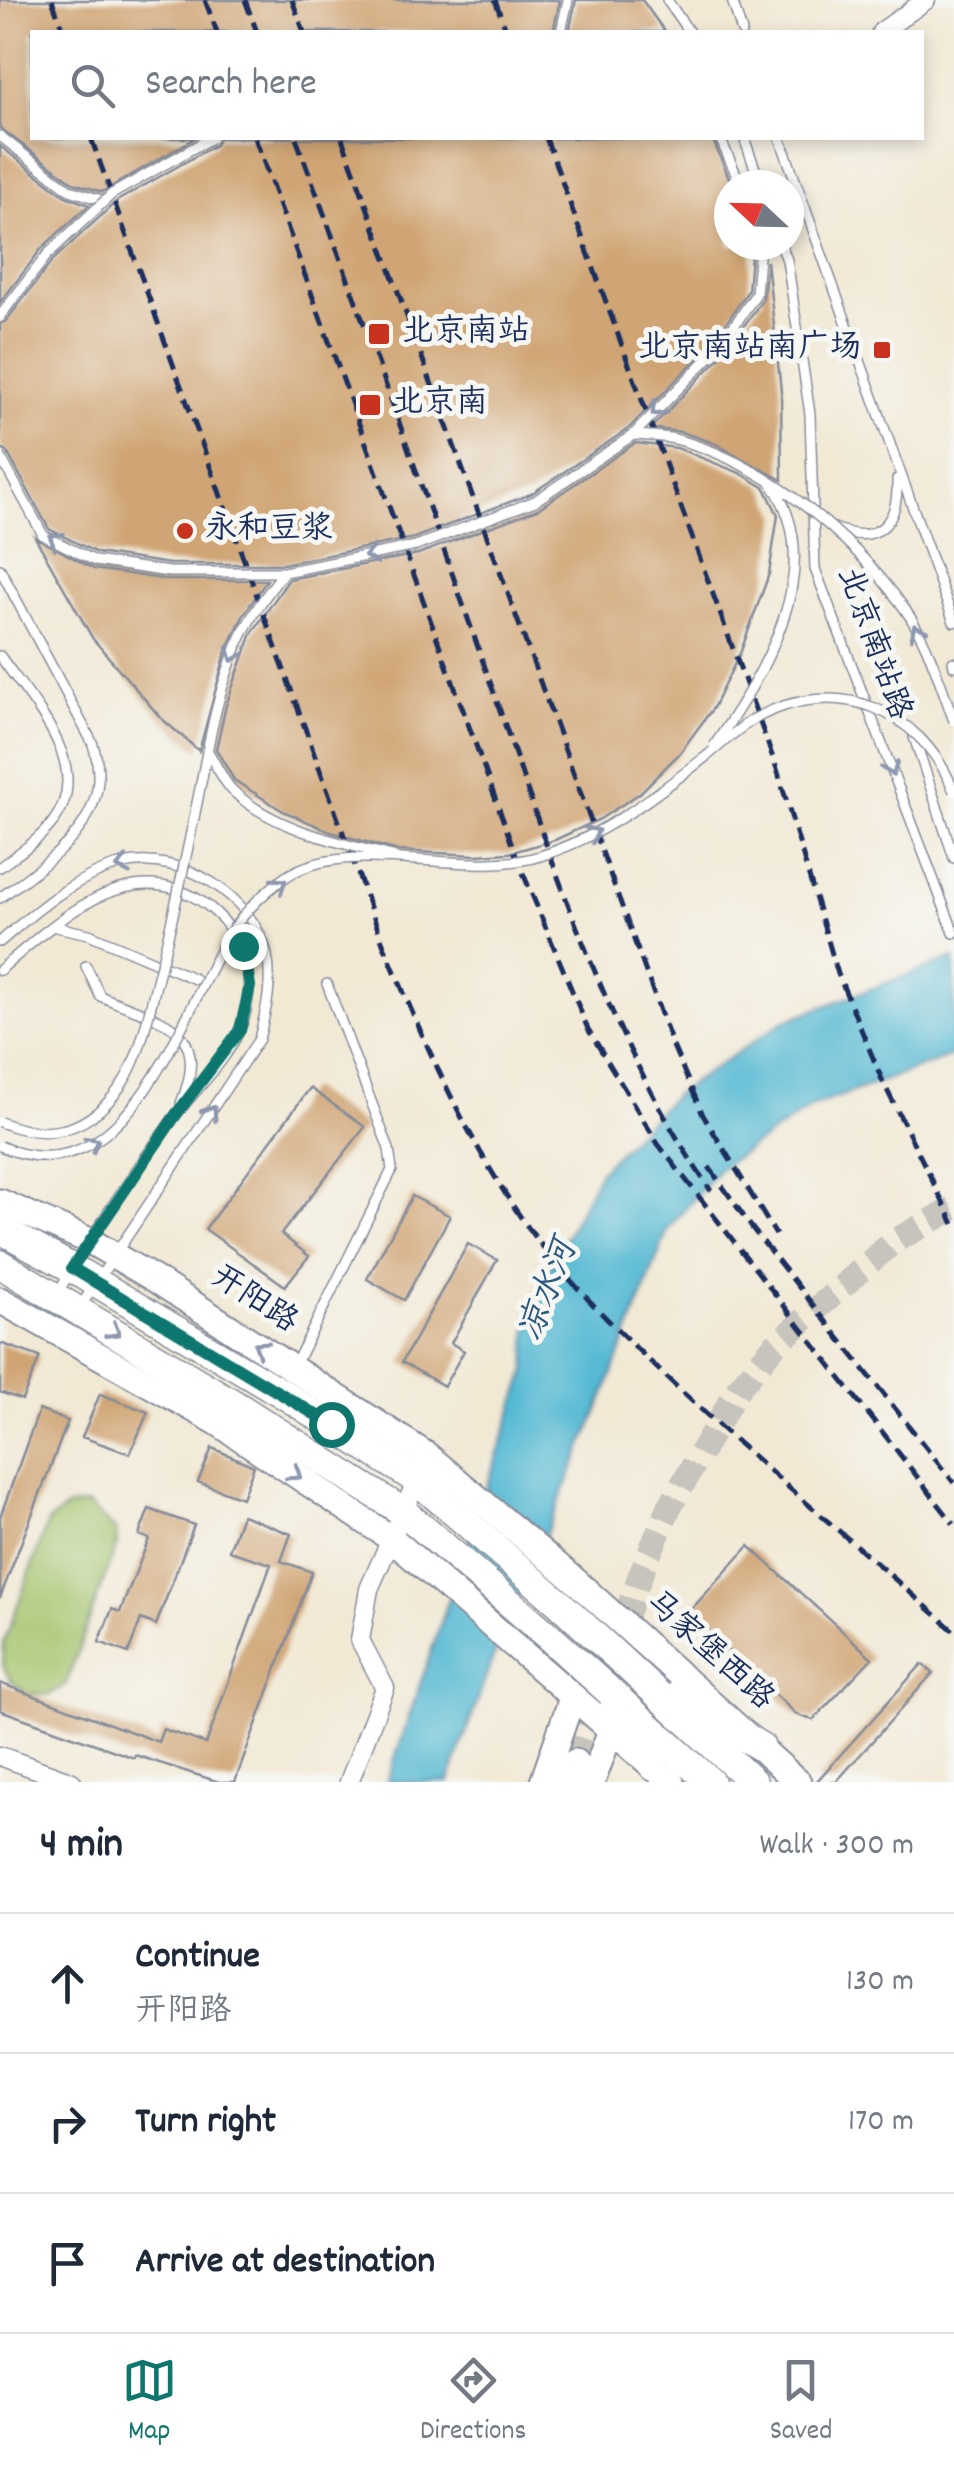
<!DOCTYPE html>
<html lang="en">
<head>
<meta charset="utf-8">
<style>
	body { margin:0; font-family:Dekko,"LXGW WenKai TC",sans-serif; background:#f2f2f3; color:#1f2937 }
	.compass { position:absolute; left:714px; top:170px; width:90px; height:90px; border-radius:50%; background:#fff; box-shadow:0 5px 15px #0003; rotate:292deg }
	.stop { position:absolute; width:30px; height:30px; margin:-22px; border:8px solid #0f766e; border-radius:50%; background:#fff }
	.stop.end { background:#0f766e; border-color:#fff; box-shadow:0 2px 10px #0008 }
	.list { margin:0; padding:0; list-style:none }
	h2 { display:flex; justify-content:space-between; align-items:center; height:130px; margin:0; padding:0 40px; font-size:42px }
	h2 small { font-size:32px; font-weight:400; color:#747a83 }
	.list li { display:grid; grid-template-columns:65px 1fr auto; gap:30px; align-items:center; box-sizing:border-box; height:140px; padding:0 40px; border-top:2px solid #e0e1e3 }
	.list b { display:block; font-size:38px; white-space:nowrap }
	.list p { margin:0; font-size:32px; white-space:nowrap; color:#747a83 }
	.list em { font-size:32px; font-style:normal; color:#747a83 }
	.icon { flex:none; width:55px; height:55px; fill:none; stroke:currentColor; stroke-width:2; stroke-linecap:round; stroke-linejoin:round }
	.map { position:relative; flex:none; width:954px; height:1782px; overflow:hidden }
	.search { position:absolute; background:#fff; box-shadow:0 5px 15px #0003; left:30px; right:30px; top:30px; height:110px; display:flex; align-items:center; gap:25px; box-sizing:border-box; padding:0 35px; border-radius:0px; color:#747a83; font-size:38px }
	.sheet { height:550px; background:#fff }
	nav { display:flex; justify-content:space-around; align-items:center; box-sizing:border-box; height:140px; border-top:2px solid #e0e1e3; background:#fff; font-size:28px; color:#747a83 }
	nav a { display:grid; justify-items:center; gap:5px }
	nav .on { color:#0f766e }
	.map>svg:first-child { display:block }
</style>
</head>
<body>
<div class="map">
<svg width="954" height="1782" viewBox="0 0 954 1782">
	<rect width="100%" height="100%" fill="#f6f6f2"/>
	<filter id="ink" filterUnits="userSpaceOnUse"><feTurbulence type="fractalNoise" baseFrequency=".01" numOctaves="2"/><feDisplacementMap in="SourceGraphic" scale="20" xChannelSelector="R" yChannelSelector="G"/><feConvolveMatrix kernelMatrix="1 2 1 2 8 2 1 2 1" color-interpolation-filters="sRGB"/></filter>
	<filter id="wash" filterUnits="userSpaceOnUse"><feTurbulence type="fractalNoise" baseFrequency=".0048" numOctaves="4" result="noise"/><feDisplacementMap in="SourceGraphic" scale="40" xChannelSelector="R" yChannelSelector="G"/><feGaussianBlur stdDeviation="2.25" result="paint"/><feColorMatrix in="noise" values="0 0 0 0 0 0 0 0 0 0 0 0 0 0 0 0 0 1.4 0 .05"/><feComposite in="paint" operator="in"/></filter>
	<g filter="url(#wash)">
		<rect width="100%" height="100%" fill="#f2e9d5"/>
		<!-- green -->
		<path fill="#a5c46d" stroke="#607a66" stroke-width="2.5" d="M88 1505 116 1531 117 1543 66 1684 49 1695 26 1693 11 1681 3 1666 4 1643 48 1522 68 1507Z"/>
		<!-- water -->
		<path fill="#54b9d3" stroke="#387498" stroke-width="2.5" d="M954 958V1055L813 1106 720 1168 668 1229 604 1396 490 1665 449 1782H387L526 1371 529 1307 600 1171 673 1096 784 1021Z"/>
		<g id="blocks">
			<!-- building -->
			<path fill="#d0a575" d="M0 0H560L553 32H32V138H195L102 192 74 183 0 128Z
				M576 0H642L665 32H569Z
				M219 138H712L732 185H729V245H752L748 291 714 341 628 429 531 494 414 538 283 564H170L97 553 49 529 7 452 0 448V324L6 321 54 259 117 201 215 145Z
				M0 146 65 196 89 205 42 248 0 303Z
				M767 261 781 391 782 480 714 443 681 432 651 428 726 351 763 299Z
				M635 443 677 448 740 473 765 488 778 515 769 574 741 651 713 708 679 754 640 793 600 819 555 840 509 853 476 855 398 851 331 832 283 811 234 780 216 749 226 705 252 633 289 579 418 554 538 509Z
				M35 537 94 569 169 580H267L244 614 226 652 199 751 161 718 93 639Z
				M310 1088 365 1127 281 1234 309 1256 285 1286 205 1229Z
				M412 1196 450 1216 404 1300 367 1279Z
				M468 1244 497 1260 451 1343 464 1351 444 1386 402 1362Z
				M0 1343 40 1357 22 1400 0 1392Z
				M100 1394 148 1412 130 1454 82 1437Z
				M39 1410 68 1421 0 1598V1517Z
				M212 1448 254 1466 242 1498 198 1482Z
				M149 1509 194 1525 156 1625 141 1619 128 1653 99 1642 112 1609 120 1612 149 1539 139 1535Z
				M242 1515 291 1534 281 1561 312 1572 235 1782H219L135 1755 134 1758 0 1710V1683L158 1742 163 1729 206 1744 271 1564 229 1551Z
				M749 1546 872 1658 813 1720 797 1715 688 1613Z
				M922 1664 933 1673 836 1782H816Z"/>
		</g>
	</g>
	<g filter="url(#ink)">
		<use href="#blocks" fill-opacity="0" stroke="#868c9a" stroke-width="2.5"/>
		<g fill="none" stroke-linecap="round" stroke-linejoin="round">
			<!-- secondary-tunnel -->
			<path stroke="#c7c4bd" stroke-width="25" stroke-dasharray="25 12" stroke-linecap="butt" d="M575 1762 641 1573 669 1508 737 1390 773 1347 893 1242 954 1208"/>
			<defs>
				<path id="lane" d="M667 0 689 32
					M732 0 742 32
					M561 32 568 0
					M0 136 70 190 104 201
					M720 138 741 185
					M744 138 761 185
					M780 138 954 622
					M781 245 787 260 810 414 815 569 954 933
					M834 528C879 547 899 522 897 479
					M0 569 92 742C119 817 53 858 0 898
					M0 656C30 700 96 766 53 822 39 840 19 853 0 867
					M953 662 954 666
					M914 737 954 858
					M56 927 89 934 195 979
					M0 942C35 911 77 875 123 864 181 851 254 896 267 955 273 984 266 1010 259 1039L80 1307
					M86 966 100 996C157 1021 214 1024 181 1103
					M0 970C48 929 111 867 178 890 236 910 265 974 239 1031 225 1063 196 1089 175 1116 133 1173 93 1233 57 1294
					M294 1367 392 1170 389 1149 327 984"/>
				<path id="street" d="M881 32 926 0
					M0 1756 72 1782
					M349 1782 385 1688 360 1640 369 1589 421 1471"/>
				<path id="secondary" d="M0 1202 90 1241 156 1280 428 1456 570 1576 798 1782
					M0 1300 217 1422 392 1539 671 1782
					M543 1782 572 1698
					M568 1782 575 1762
					M592 1782 611 1730"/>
				<path id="primary" d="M0 1229 72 1268 288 1397 417 1480 559 1603 753 1782
					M0 1264 237 1406 405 1513 546 1634 710 1782
					M677 1696 761 1747
					M613 1710 653 1766"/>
			</defs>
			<!-- lane casing -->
			<use href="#lane" stroke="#868c9a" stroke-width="12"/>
			<!-- street casing -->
			<use href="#street" stroke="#868c9a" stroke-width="21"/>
			<!-- secondary casing -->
			<use href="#secondary" stroke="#868c9a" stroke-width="29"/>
			<!-- primary casing -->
			<use href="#primary" stroke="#868c9a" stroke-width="31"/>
			<!-- lane -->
			<use href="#lane" stroke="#fff" stroke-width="9"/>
			<!-- street -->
			<use href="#street" stroke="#fff" stroke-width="18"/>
			<!-- secondary -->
			<use href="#secondary" stroke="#fff" stroke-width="25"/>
			<!-- primary -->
			<use href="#primary" stroke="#fff" stroke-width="28"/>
			<!-- rail -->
			<path stroke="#1b2f5e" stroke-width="5" stroke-dasharray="15 8" stroke-linecap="butt" d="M52 0 64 32
				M205 0 217 32
				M245 0 257 32
				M292 0 304 32
				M495 0 507 32
				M91 138 383 943C423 1039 463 1133 522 1219 561 1275 610 1323 659 1370 754 1461 856 1544 954 1631
				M255 138 518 861 588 1029 658 1144 954 1524
				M296 138C365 322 429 508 494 693 553 864 608 1041 711 1191
				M342 138 672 1044 703 1115 776 1235
				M546 138 777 769 838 974 883 1082 954 1224
				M709 1167 752 1228 954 1483"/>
			<defs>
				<path id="lane-bridge" d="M0 316 48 254 112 194 211 138
					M633 435C648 436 664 436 679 440 766 464 852 535 904 608 928 641 940 683 954 721
					M0 456 43 535 95 561 169 572H284L416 546 535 501 633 435 720 346 756 294 760 245
					M714 746C763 675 829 569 773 486
					M207 750C215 762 222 780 232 790 272 829 340 843 392 856
					M0 1122C45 1140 83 1134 115 1094 140 1063 147 1019 157 981 172 922 185 863 197 803 206 759 213 713 228 670 241 629 258 605 284 572
					M0 1146C125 1201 178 1023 225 942 238 919 259 897 280 881 341 832 464 880 540 856 603 837 656 795 708 755 723 743 739 727 756 718 836 675 921 708 954 791"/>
			</defs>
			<!-- lane-bridge casing -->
			<use href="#lane-bridge" stroke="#868c9a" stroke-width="12" stroke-linecap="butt"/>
			<!-- lane-bridge -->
			<use href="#lane-bridge" stroke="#fff" stroke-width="9"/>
		</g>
		<!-- one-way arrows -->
		<defs><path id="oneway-chevron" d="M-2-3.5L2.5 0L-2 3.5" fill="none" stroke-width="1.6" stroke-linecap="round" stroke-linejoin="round" transform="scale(2.5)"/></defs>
		<g stroke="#8d97ae">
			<use href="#oneway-chevron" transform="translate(657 410) rotate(134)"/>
			<use href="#oneway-chevron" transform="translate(55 539) rotate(-149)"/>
			<use href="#oneway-chevron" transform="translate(371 555) rotate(169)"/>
			<use href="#oneway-chevron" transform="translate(917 631) rotate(-117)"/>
			<use href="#oneway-chevron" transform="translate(234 655) rotate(112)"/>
			<use href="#oneway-chevron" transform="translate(891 769) rotate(69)"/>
			<use href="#oneway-chevron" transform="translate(593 833) rotate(-27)"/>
			<use href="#oneway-chevron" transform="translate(123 866) rotate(168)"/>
			<use href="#oneway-chevron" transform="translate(280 884) rotate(-36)"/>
			<use href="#oneway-chevron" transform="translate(211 1112) rotate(-56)"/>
			<use href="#oneway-chevron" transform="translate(93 1143) rotate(-30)"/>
			<use href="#oneway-chevron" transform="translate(114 1331) rotate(31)"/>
			<use href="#oneway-chevron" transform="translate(260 1347) rotate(-147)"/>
			<use href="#oneway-chevron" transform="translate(295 1474) rotate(34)"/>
		</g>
	</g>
	<g fill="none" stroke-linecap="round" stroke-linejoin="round" filter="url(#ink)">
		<!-- route -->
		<path stroke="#0f766e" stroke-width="12" d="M243 946 250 986 240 1030 175 1116 72 1268 331 1424"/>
	</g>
	<!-- markers -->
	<g fill="#c8321e" stroke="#f6f6f2" stroke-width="4">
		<rect x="367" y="322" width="24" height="24" rx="5"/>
		<rect x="872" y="340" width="20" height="20" rx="5"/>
		<rect x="358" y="393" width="24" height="24" rx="5"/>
		<circle cx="185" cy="531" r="10"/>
	</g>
	<g text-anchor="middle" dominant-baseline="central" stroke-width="10" stroke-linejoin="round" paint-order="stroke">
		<!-- poi labels -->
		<g font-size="32" fill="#1b2f5e" stroke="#f6f6f2" text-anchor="start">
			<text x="402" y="334">北京南站</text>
			<text x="862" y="350" text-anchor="end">北京南站南广场</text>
			<text x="392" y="405">北京南</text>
			<text x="205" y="531">永和豆浆</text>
		</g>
		<!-- street labels -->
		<g font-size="32" fill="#1b2f5e" stroke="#f6f6f2">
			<text transform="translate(872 644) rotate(70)">北京南站路</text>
			<text transform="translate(253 1301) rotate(33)">开阳路</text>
			<text transform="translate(708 1652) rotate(42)">马家堡西路</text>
		</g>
		<!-- water labels -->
		<g font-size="35" font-style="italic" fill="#2c5881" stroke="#f6f6f2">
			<text transform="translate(550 1291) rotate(-69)">凉水河</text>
		</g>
	</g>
</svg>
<svg class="compass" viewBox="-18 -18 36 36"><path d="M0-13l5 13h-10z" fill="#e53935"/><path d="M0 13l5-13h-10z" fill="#747a83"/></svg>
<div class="stop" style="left:331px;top:1424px"></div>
<div class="stop end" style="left:243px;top:946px"></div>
<div class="search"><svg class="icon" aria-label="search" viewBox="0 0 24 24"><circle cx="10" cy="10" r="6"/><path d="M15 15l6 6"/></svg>Search here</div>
</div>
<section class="sheet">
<h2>4 min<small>Walk · 300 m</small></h2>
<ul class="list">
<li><svg class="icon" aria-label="ahead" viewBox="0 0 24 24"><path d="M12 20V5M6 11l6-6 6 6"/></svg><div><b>Continue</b><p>开阳路</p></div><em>130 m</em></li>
<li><svg class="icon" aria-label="right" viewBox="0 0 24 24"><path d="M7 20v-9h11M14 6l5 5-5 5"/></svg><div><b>Turn right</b></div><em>170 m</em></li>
<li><svg class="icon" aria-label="arrive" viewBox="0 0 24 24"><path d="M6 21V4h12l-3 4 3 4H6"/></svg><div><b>Arrive at destination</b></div></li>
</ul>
</section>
<nav>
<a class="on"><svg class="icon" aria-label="map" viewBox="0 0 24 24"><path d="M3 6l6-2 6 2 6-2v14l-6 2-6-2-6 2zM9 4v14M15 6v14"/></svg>Map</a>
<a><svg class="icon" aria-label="directions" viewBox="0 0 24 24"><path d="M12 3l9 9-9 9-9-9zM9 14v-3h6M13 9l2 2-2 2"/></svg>Directions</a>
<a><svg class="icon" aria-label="saved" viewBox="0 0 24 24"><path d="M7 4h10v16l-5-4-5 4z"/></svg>Saved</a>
</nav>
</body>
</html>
